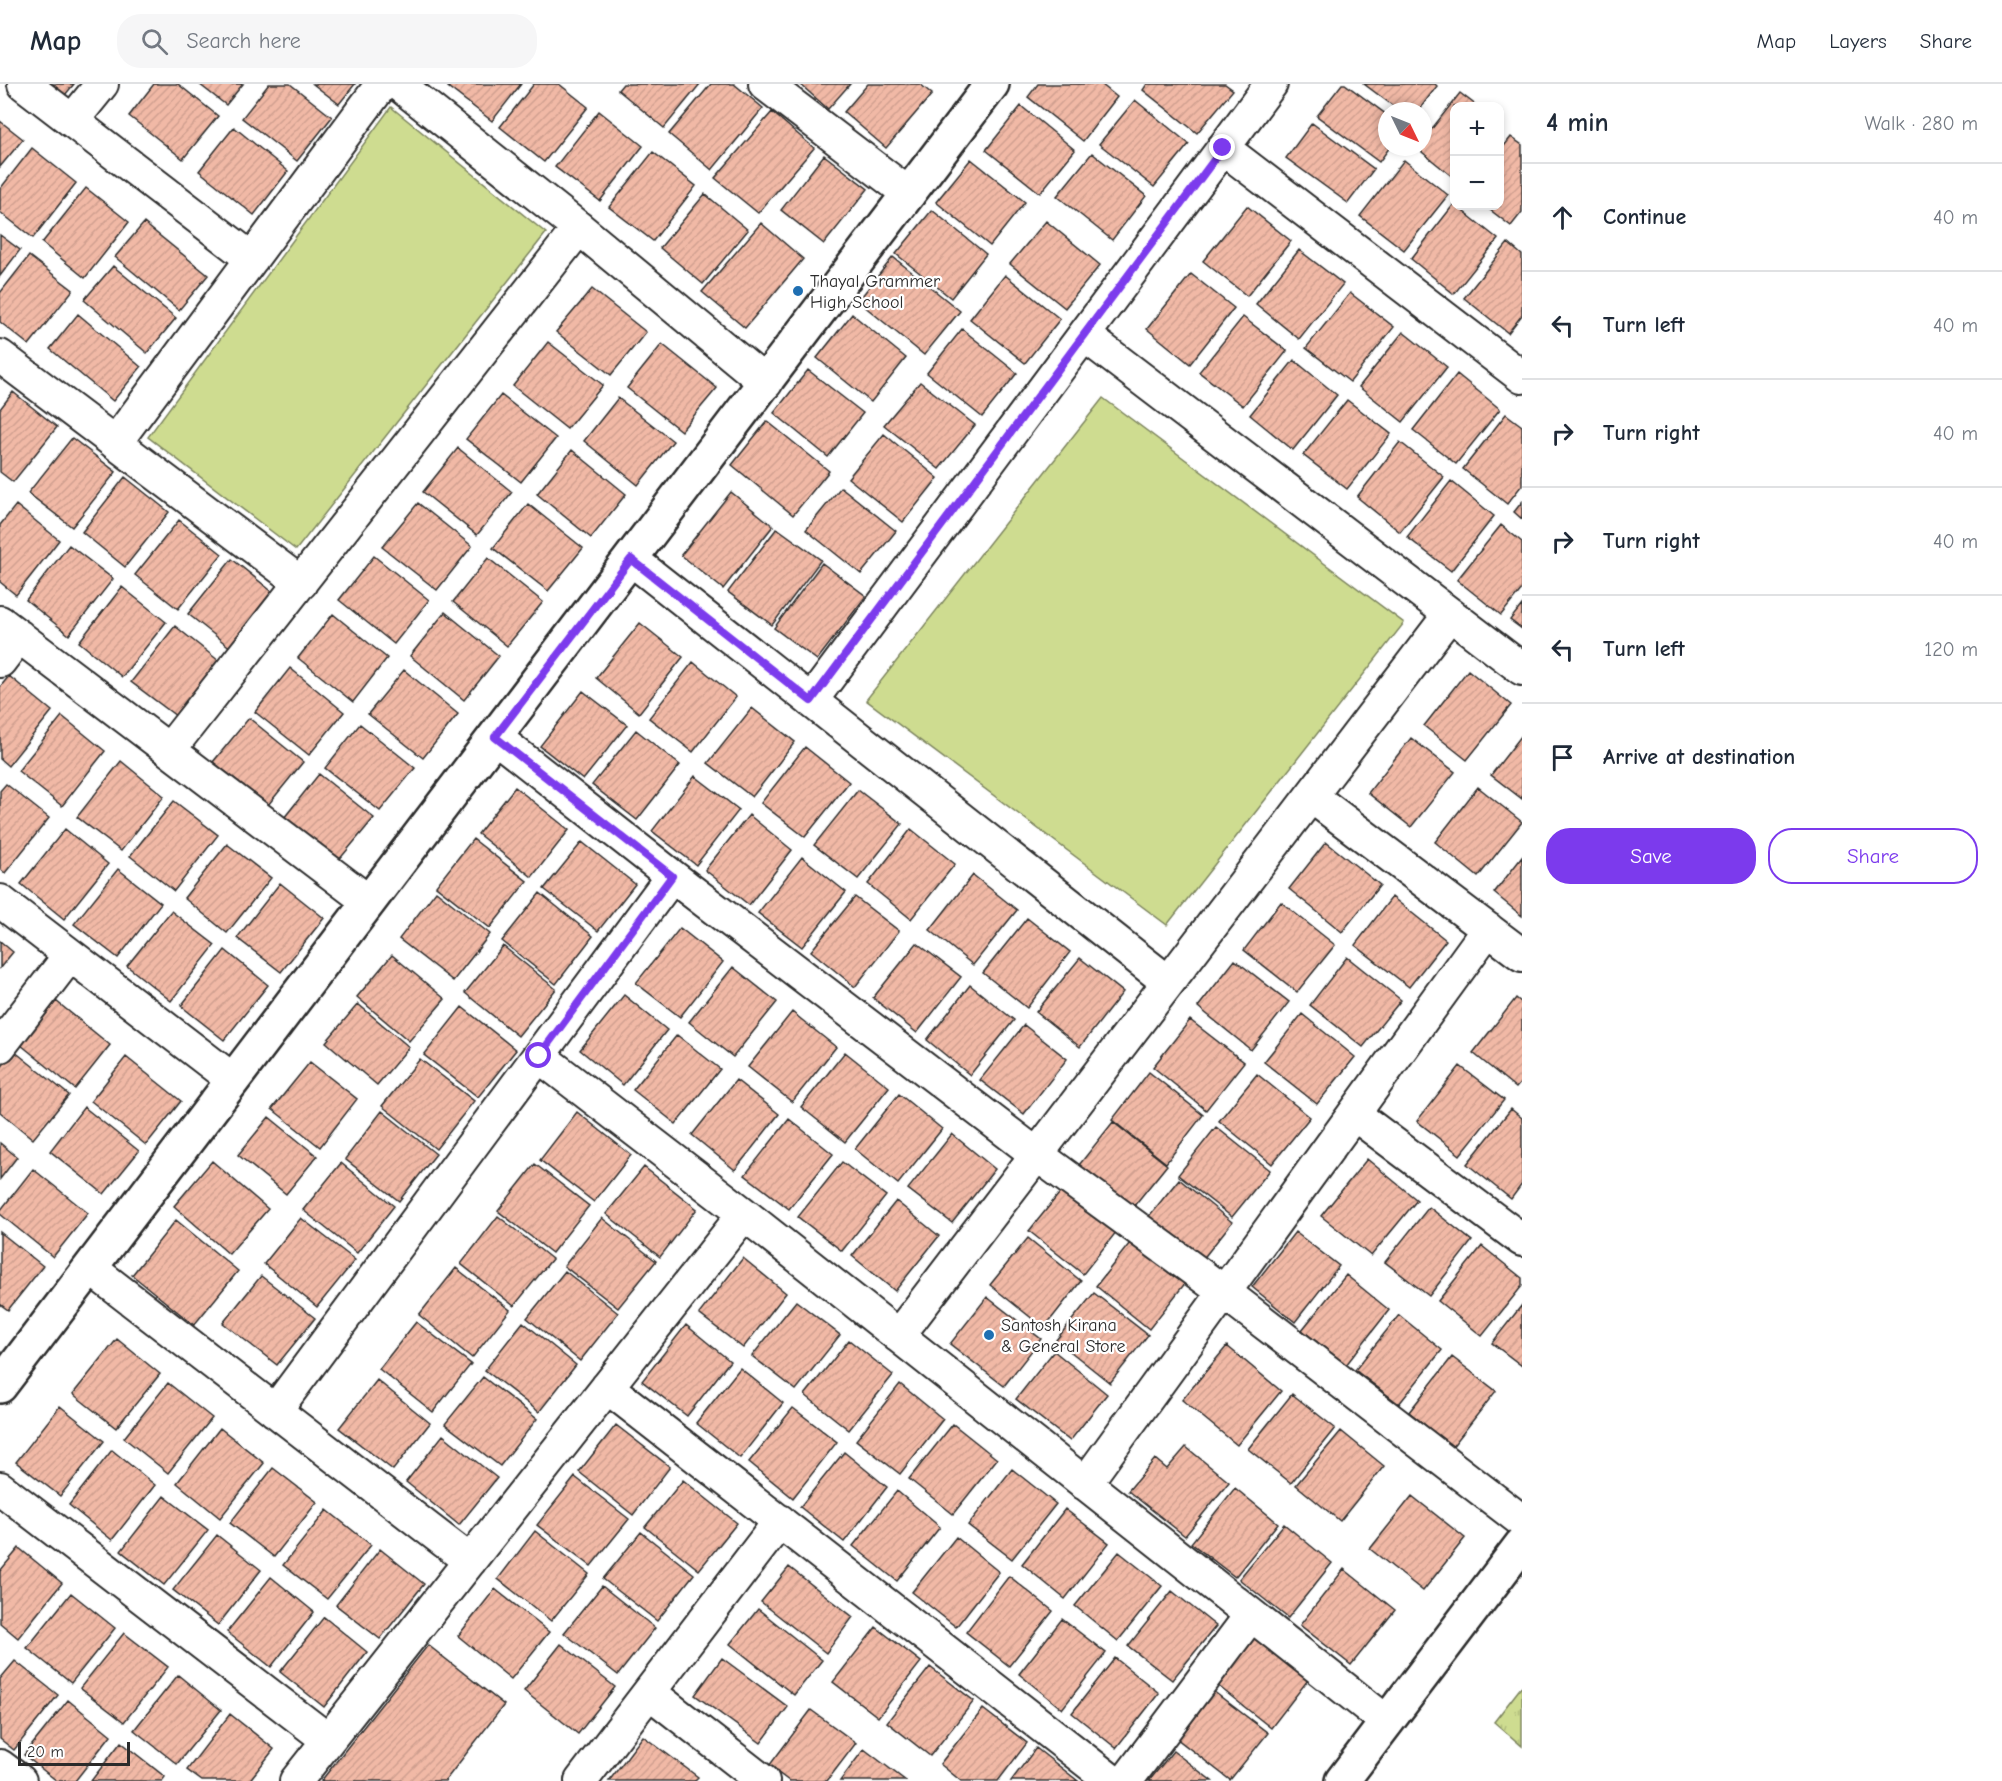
<!DOCTYPE html>
<html lang="en">
<head>
<meta charset="utf-8">
<style>
	body { margin:0; font-family:"Comic Neue",sans-serif; background:#f6f6f7; color:#1f2937 }
	.controls { position:absolute; right:18px; top:18px; display:grid; overflow:hidden; border-radius:12px; box-shadow:0 3px 9px #0003 }
	.controls button { width:54px; height:54px; display:grid; place-items:center; padding:0; border:0; border-bottom:2px solid #e0e1e3; background:#fff; color:#1f2937; font:30px sans-serif }
	.compass { position:absolute; left:1378px; top:18px; width:54px; height:54px; border-radius:50%; background:#fff; box-shadow:0 3px 9px #0003; rotate:133deg }
	.scale { position:absolute; left:18px; bottom:15px; width:112px; box-sizing:border-box; padding-left:6px; border:3px solid #2b2b2b; border-top:0; font-size:16px; line-height:21px; white-space:nowrap; color:#2b2b2b; -webkit-text-stroke:4px #fff; paint-order:stroke }
	.stop { position:absolute; width:18px; height:18px; margin:-14px; border:4px solid #7c3aed; border-radius:50%; background:#fff }
	.stop.end { background:#7c3aed; border-color:#fff; box-shadow:0 2px 6px #0008 }
	.list { margin:0; padding:0; list-style:none }
	h2 { display:flex; justify-content:space-between; align-items:center; height:78px; margin:0; padding:0 24px; font-size:26px }
	h2 small { font-size:20px; font-weight:400; color:#747a83 }
	.list li { display:grid; grid-template-columns:39px 1fr auto; gap:18px; align-items:center; box-sizing:border-box; height:108px; padding:0 24px; border-top:2px solid #e0e1e3 }
	.list b { display:block; font-size:22px; white-space:nowrap }
	.list em { font-size:20px; font-style:normal; color:#747a83 }
	.actions { display:flex; gap:12px; padding:18px 24px }
	.actions a { flex:1; padding:14px 0; border:2px solid #7c3aed; border-radius:24px; text-align:center; font-size:21px; color:#7c3aed }
	.actions .main { background:#7c3aed; color:#fff }
	.icon { flex:none; width:33px; height:33px; fill:none; stroke:currentColor; stroke-width:2; stroke-linecap:round; stroke-linejoin:round }
	.map { position:relative; flex:none; width:1522px; height:1697px; overflow:hidden }
	header { display:flex; align-items:center; gap:36px; box-sizing:border-box; height:84px; padding:0 30px; background:#fff; border-bottom:2px solid #e0e1e3 }
	header strong { font-size:28px }
	nav { display:flex; gap:33px; margin-inline-start:auto; font-size:21px }
	.search { width:420px; height:54px; background:#f6f6f7; display:flex; align-items:center; gap:15px; box-sizing:border-box; padding:0 21px; border-radius:24px; color:#747a83; font-size:22px }
	main { display:flex }
	aside { flex:1; background:#fff }
	.map>svg:first-child { display:block }
</style>
</head>
<body>
<header>
<strong>Map</strong>
<div class="search"><svg class="icon" aria-label="search" viewBox="0 0 24 24"><circle cx="10" cy="10" r="6"/><path d="M15 15l6 6"/></svg>Search here</div>
<nav><a>Map</a><a>Layers</a><a>Share</a></nav>
</header>
<main>
<div class="map">
<svg width="1522" height="1697" viewBox="0 0 1522 1697">
	<defs>
		<pattern id="grass-tufts" width="24" height="20" patternUnits="userSpaceOnUse" patternTransform="scale(1.5)"><rect width="24" height="20" fill="#cedc90"/><path d="M3 7l-1-3M5 7V3M7 7l1-3M15 17l-1-3M17 17v-4M19 17l1-3" fill="none" stroke="#b1bd7c"/></pattern>
		<pattern id="building-hatch" width="6" height="6" patternUnits="userSpaceOnUse" patternTransform="scale(1.5)"><rect width="6" height="6" fill="#f1b9a6"/><path d="M-1 1l2-2M0 6l6-6M5 7l2-2" fill="none" stroke="#cf9f8f"/></pattern>
	</defs>
	<rect width="100%" height="100%" fill="#fff"/>
	<filter id="ink" filterUnits="userSpaceOnUse"><feTurbulence type="fractalNoise" baseFrequency=".0167" numOctaves="2"/><feDisplacementMap in="SourceGraphic" scale="12" xChannelSelector="R" yChannelSelector="G"/><feConvolveMatrix kernelMatrix="1 2 1 2 8 2 1 2 1" color-interpolation-filters="sRGB"/></filter>
	<g filter="url(#ink)">
		<!-- grass -->
		<path fill="url(#grass-tufts)" stroke="#7c845e" stroke-width="1.5" d="M1522 1602V1662L1494 1638Z"/>
		<!-- green -->
		<path fill="#cedc90" stroke="#7c845e" stroke-width="1.5" d="M391 23 546 149 296 466 148 353Z
			M1103 314 1404 539 1167 841 866 616Z"/>
		<!-- building -->
		<path fill="url(#building-hatch)" stroke="#2b2b2b" stroke-width="1.5" d="M50 0H74L65 11Z
			M154 0H178L218 32 183 75 129 32Z
			M199 0H243L226 21Z
			M269 0H290L332 33 297 77 242 34Z
			M313 0H355L339 20Z
			M450 0H521L492 37 448 3Z
			M534 0H559L588 23 544 78 500 43Z
			M623 0H700L664 44 618 6Z
			M711 0H734L763 24 712 86 669 50Z
			M800 0H850L828 25Z
			M868 0H920L932 10 886 64 844 28Z
			M1038 0H1101L1117 13 1083 57 1028 13Z
			M1147 0H1225L1233 6 1197 49 1143 6Z
			M1342 0H1345L1387 31V63H1390L1379 78 1317 32Z
			M1364 0H1435L1437 2 1418 27H1400Z
			M1460 9 1477 22H1454V94L1417 64 1423 63V56Z
			M1135 16 1189 60 1154 103 1099 60Z
			M1021 22 1075 66 1040 109 986 66Z
			M599 27 643 62 600 117 555 83Z
			M772 28 814 64 758 129 715 94Z
			M0 37 23 55 0 83Z
			M1312 39 1374 85 1348 119 1286 74Z
			M234 43 288 87 254 131 199 87Z
			M1511 53 1522 61V128L1511 142 1485 122H1500V67Z
			M32 64 76 99 33 154 0 128V105Z
			M653 68 696 102 653 157 609 123Z
			M1092 69 1146 112 1112 156 1057 112Z
			M824 71 868 105 824 160 781 126Z
			M971 75 1025 118 990 162 936 118Z
			M1404 76 1448 111 1404 166 1360 132Z
			M86 104 129 138 85 194 42 159Z
			M705 110 748 146 703 200 660 164Z
			M1454 120 1498 155 1454 210 1411 175Z
			M1247 122 1291 157 1247 212 1203 177Z
			M932 126 986 170 951 214 896 170Z
			M1046 137 1100 181 1065 224 1010 180Z
			M144 139 208 191 179 226 115 173Z
			M761 139 803 175 745 244 702 208Z
			M0 151 20 166 0 192Z
			M1508 159 1522 171V231L1508 249 1464 214Z
			M1299 166 1343 200 1299 255 1256 220Z
			M29 172 73 206 29 261 0 238V209Z
			M893 173 960 227 924 271 858 217Z
			M113 182 176 234 147 269 84 216Z
			M1191 190 1234 224 1190 280 1147 245Z
			M1005 191 1060 235 1025 279 970 235Z
			M592 205 646 248 611 291 556 248Z
			M1350 209 1394 243 1350 298 1306 264Z
			M78 230 141 283 113 317 50 265Z
			M852 230 906 274 871 318 817 274Z
			M1243 233 1287 267 1243 322 1199 288Z
			M962 245 1017 289 982 333 927 289Z
			M1403 248 1447 283 1403 338 1359 303Z
			M548 258 603 301 567 345 513 302Z
			M662 260 717 304 681 347 627 304Z
			M1294 276 1337 311 1293 366 1250 331Z
			M808 286 863 329 828 373 774 329Z
			M1457 290 1500 325 1456 380 1413 346Z
			M920 298 975 341 939 385 884 341Z
			M13 308 57 343 13 398 0 388V325Z
			M501 311 556 354 521 398 466 355Z
			M618 314 673 357 638 401 584 357Z
			M1347 316 1391 350 1347 405 1303 371Z
			M1506 330 1522 342V401L1507 420 1463 385Z
			M767 337 829 387 793 431 732 381Z
			M884 350 938 394 903 438 848 394Z
			M72 354 116 388 72 443 28 409Z
			M1400 358 1444 393 1400 448 1357 413Z
			M458 364 512 408 477 451 423 408Z
			M572 366 626 410 591 454 537 410Z
			M125 393 169 428 125 483 82 448Z
			M1451 397 1494 432 1451 487 1407 453Z
			M841 403 896 447 861 490 806 446Z
			M731 408 773 442 723 505 681 471Z
			M1522 418V435L1514 428Z
			M418 419 472 462 437 506 382 463Z
			M528 420 583 464 548 507 493 464Z
			M16 421 59 456 16 511 0 498V441Z
			M179 436 222 470 178 525 135 491Z
			M1501 441 1522 458V505L1501 531 1457 496Z
			M777 444 821 476 772 541 728 508Z
			M69 461 113 495 69 551 26 516Z
			M374 472 429 516 394 560 339 516Z
			M488 474 543 518 507 562 453 518Z
			M232 475 275 510 232 565 188 530Z
			M822 479 866 512 817 576 774 544Z
			M122 503 166 538 122 593 79 558Z
			M1522 521V545L1510 536Z
			M445 528 499 572 464 616 410 572Z
			M333 530 387 574 353 618 298 574Z
			M640 539 683 573 639 629 596 594Z
			M175 542 219 577 176 632 131 598Z
			M693 578 736 613 693 668 649 634Z
			M290 584 344 628 309 671 255 628Z
			M404 586 458 630 423 674 368 630Z
			M1468 586 1511 621 1467 676 1424 642Z
			M9 592 52 627 8 682 0 675V603Z
			M583 607 627 641 583 696 540 662Z
			M752 624 795 658 752 713 708 679Z
			M62 632 105 667 62 722 18 687Z
			M249 634 303 678 268 721 213 678Z
			M360 640 415 684 380 727 325 684Z
			M636 646 680 681 637 736 592 701Z
			M1522 651V715L1491 691Z
			M1411 654 1455 688 1411 743 1368 709Z
			M805 663 849 698 805 753 761 719Z
			M121 677 164 712 121 767 77 733Z
			M319 690 374 734 338 777 284 734Z
			M695 692 739 726 696 781 652 747Z
			M6 700 49 734 5 789 0 785V707Z
			M515 703 569 746 532 793 478 750Z
			M1478 703 1522 738 1478 793 1435 758Z
			M858 706 902 740 858 795 814 761Z
			M174 717 218 751 174 807 130 772Z
			M749 731 792 766 749 821 705 786Z
			M65 745 108 780 64 835 21 800Z
			M911 745 955 780 911 835 868 800Z
			M473 755 527 797 490 844 436 802Z
			M582 758 635 800 598 847 544 805Z
			M1326 758 1380 801 1342 848 1289 805Z
			M227 760 271 794 227 849 184 814Z
			M802 773 846 808 802 863 758 829Z
			M1522 773V832L1494 809Z
			M118 785 161 819 118 874 74 840Z
			M973 791 1017 826 973 881 930 846Z
			M280 799 324 834 281 888 237 854Z
			M436 807 490 850 453 897 399 855Z
			M540 809 593 852 556 900 502 857Z
			M855 813 899 847 855 903 811 867Z
			M1392 813 1446 856 1409 903 1355 861Z
			M1281 818 1335 861 1297 908 1244 866Z
			M171 827 215 861 171 917 127 882Z
			M1027 834 1070 868 1027 924 983 889Z
			M680 844 723 878 680 933 636 899Z
			M0 857 13 868 0 884Z
			M917 859 961 893 917 949 873 914Z
			M503 862 556 905 518 952 465 909Z
			M225 866 268 901 224 956 181 922Z
			M392 871 445 915 409 957 357 913Z
			M1347 873 1401 916 1363 963 1310 921Z
			M1080 874 1123 908 1080 963 1036 928Z
			M1235 876 1289 918 1251 966 1198 923Z
			M733 883 777 918 733 973 689 938Z
			M970 901 1014 936 970 991 927 956Z
			M624 911 667 946 623 1001 580 966Z
			M1516 914 1522 919V997L1516 1004 1473 969Z
			M56 917 110 961 75 1005 21 961Z
			M358 920 409 963 377 1001 326 958Z
			M462 923 516 966 478 1013 424 971Z
			M792 928 836 963 792 1018 748 983Z
			M1302 930 1355 973 1317 1020 1264 978Z
			M1190 936 1244 978 1206 1026 1153 983Z
			M1024 941 1067 975 1024 1030 980 996Z
			M677 951 720 985 676 1040 633 1006Z
			M14 967 69 1011 33 1055 0 1028V985Z
			M845 968 889 1003 845 1058 801 1023Z
			M126 973 181 1017 146 1061 91 1017Z
			M420 975 474 1017 436 1065 382 1022Z
			M310 978 357 1015 320 1063 272 1025Z
			M1460 982 1504 1016 1460 1071 1417 1037Z
			M1149 988 1203 1031 1166 1079 1112 1036Z
			M1257 990 1310 1033 1272 1080 1219 1037Z
			M736 996 779 1030 735 1086 692 1051Z
			M899 1010 942 1045 898 1100 855 1065Z
			M84 1023 139 1067 104 1110 50 1067Z
			M1511 1025 1522 1034V1100L1511 1115 1467 1080Z
			M382 1027 436 1070 399 1117 345 1075Z
			M577 1028 631 1071 594 1118 540 1076Z
			M269 1033 317 1072 286 1110 238 1071Z
			M789 1035 833 1070 789 1125 745 1091Z
			M1113 1038 1167 1081 1129 1128 1075 1086Z
			M1216 1043 1270 1086 1232 1133 1178 1091Z
			M952 1050 995 1085 952 1139 908 1105Z
			M0 1059 17 1073 0 1095Z
			M1367 1075 1417 1116 1371 1172 1321 1132Z
			M212 1077 268 1125 229 1170 174 1122Z
			M842 1078 886 1112 842 1167 798 1133Z
			M341 1079 394 1122 357 1169 303 1126Z
			M535 1080 589 1122 552 1169 498 1127Z
			M644 1083 697 1125 660 1173 606 1130Z
			M33 1085 88 1129 53 1173 0 1130V1127Z
			M1179 1095 1232 1138 1195 1185 1141 1142Z
			M1067 1100 1121 1142 1083 1190 1029 1147Z
			M896 1117 939 1152 895 1207 852 1172Z
			M896 1117 939 1152 895 1207 852 1172Z
			M1429 1123 1472 1157 1429 1212 1385 1178Z
			M498 1132 552 1175 514 1222 461 1180Z
			M301 1134 355 1176 317 1223 264 1180Z
			M602 1134 656 1177 618 1224 564 1182Z
			M176 1136 238 1187 194 1241 132 1191Z
			M0 1148 43 1182 8 1226 0 1220Z
			M1295 1148 1339 1182 1295 1238 1252 1203Z
			M1028 1154 1081 1197 1044 1244 990 1201Z
			M1133 1155 1187 1197 1149 1245 1096 1202Z
			M1482 1162 1522 1194V1202L1482 1252 1438 1217Z
			M743 1174 786 1209 743 1264 699 1230Z
			M456 1184 510 1226 472 1274 419 1231Z
			M565 1187 618 1229 580 1277 527 1234Z
			M1346 1191 1389 1226 1346 1281 1302 1246Z
			M261 1192 315 1234 277 1281 223 1239Z
			M1094 1209 1148 1251 1110 1299 1056 1256Z
			M987 1213 1041 1255 1004 1302 950 1260Z
			M796 1217 840 1251 796 1306 752 1272Z
			M1522 1221V1282L1492 1259Z
			M1399 1231 1442 1266 1399 1320 1355 1286Z
			M416 1238 471 1280 433 1328 379 1285Z
			M523 1238 576 1281 539 1328 485 1286Z
			M686 1241 730 1277 687 1332 642 1297Z
			M117 1255 160 1290 116 1344 73 1310Z
			M849 1256 893 1291 849 1346 805 1311Z
			M1227 1262 1281 1307 1237 1361 1182 1316Z
			M1054 1267 1107 1310 1070 1357 1016 1315Z
			M1452 1273 1496 1307 1452 1363 1409 1328Z
			M740 1284 783 1319 740 1374 696 1339Z
			M483 1293 537 1335 500 1382 445 1340Z
			M377 1296 430 1339 393 1386 339 1344Z
			M168 1299 212 1334 168 1389 124 1354Z
			M900 1300 943 1335 900 1390 856 1356Z
			M1292 1310 1335 1344 1291 1399 1248 1365Z
			M60 1322 104 1357 60 1412 16 1378Z
			M793 1324 837 1358 793 1414 749 1378Z
			M953 1340 997 1375 953 1430 909 1395Z
			M616 1341 670 1383 633 1431 579 1388Z
			M220 1344 264 1379 220 1434 177 1399Z
			M1341 1347 1384 1382 1340 1437 1296 1401Z
			M443 1351 497 1394 459 1441 406 1398Z
			M1186 1363 1229 1398 1185 1452 1128 1407 1155 1375 1167 1385Z
			M112 1366 155 1401 112 1456 69 1421Z
			M844 1368 887 1403 844 1458 800 1423Z
			M273 1384 317 1418 274 1473 230 1439Z
			M1012 1385 1056 1420 1012 1475 968 1441Z
			M575 1393 629 1435 591 1482 537 1441Z
			M683 1396 737 1439 699 1486 645 1443Z
			M1235 1404 1278 1439 1235 1493 1191 1459Z
			M897 1407 940 1443 897 1497 853 1462Z
			M164 1412 208 1446 164 1501 121 1467Z
			M1412 1412 1465 1454 1423 1507 1370 1465Z
			M1065 1425 1109 1459 1065 1515 1022 1480Z
			M327 1426 371 1461 327 1515 283 1481Z
			M1284 1440 1332 1479 1288 1534 1239 1495Z
			M535 1447 589 1490 551 1537 498 1495Z
			M641 1448 694 1490 657 1537 603 1495Z
			M217 1451 261 1486 218 1541 173 1506Z
			M956 1453 999 1488 956 1543 912 1508Z
			M19 1464 62 1499 18 1554 0 1539V1487Z
			M380 1465 424 1500 380 1555 336 1521Z
			M1119 1468 1162 1502 1118 1557 1075 1522Z
			M789 1483 853 1533 826 1569 761 1518Z
			M1344 1485 1395 1526 1351 1581 1300 1541Z
			M1009 1492 1053 1527 1009 1582 966 1548Z
			M271 1493 314 1528 271 1583 227 1548Z
			M602 1502 655 1544 618 1591 564 1549Z
			M495 1505 549 1548 511 1595 458 1552Z
			M1172 1507 1216 1542 1172 1596 1128 1562Z
			M71 1509 115 1544 71 1599 27 1564Z
			M758 1525 822 1576 794 1611 730 1560Z
			M324 1533 367 1568 324 1623 280 1588Z
			M1062 1535 1106 1569 1062 1625 1019 1590Z
			M876 1543 921 1578 878 1633 833 1598Z
			M124 1549 168 1583 124 1638 80 1604Z
			M1254 1554 1308 1596 1271 1644 1217 1601Z
			M561 1560 615 1603 578 1650 524 1607Z
			M428 1561 504 1621 445 1697H321Z
			M722 1574 788 1623 761 1659 695 1611Z
			M1115 1574 1159 1609 1116 1664 1072 1629Z
			M15 1577 58 1611 14 1666 0 1655V1595Z
			M930 1583 974 1617 930 1672 887 1638Z
			M178 1591 221 1626 177 1680 134 1646Z
			M1213 1607 1268 1649 1230 1696 1176 1654Z
			M68 1616 111 1651 75 1697H57L24 1671Z
			M983 1625 1027 1659 998 1697H961L940 1680Z
			M811 1626 856 1659 827 1697H789L769 1682Z
			M230 1630 274 1665 249 1697H202L187 1686Z
			M643 1652 698 1693 694 1697H609Z
			M121 1658 165 1693 162 1697H91Z
			M1036 1664 1078 1697H1011Z
			M864 1665 906 1697H840Z
			M1173 1667 1212 1697H1149Z"/>
		<g fill="none" stroke-linecap="round" stroke-linejoin="round">
			<defs>
				<path id="street" d="M24 0 252 175
					M398 0 579 144 766 299
					M765 0 909 110
					M72 37 102 0
					M1223 64 1522 293
					M1084 251 1522 585
					M0 272 301 499
					M115 359 382 0
					M631 475 1168 898
					M0 538 369 818
					M0 577 19 552
					M811 617 1271 0
					M495 653 672 792 1036 1070 1224 1208 1522 1437
					M169 666 579 144
					M1311 712 1522 871
					M0 817 233 996
					M0 962 70 871
					M539 972 744 1130 1387 1638
					M1354 1030 1522 1156
					M90 1184 470 1477
					M898 1252 1450 530
					M607 1303 1112 1697
					M275 1327 672 792
					M1085 1400 1488 845
					M0 1404 328 1656
					M649 1608 763 1697
					M0 1682 20 1697
					M296 1697 744 1130
					M581 1697 780 1437
					M1126 1697 1251 1531"/>
				<path id="secondary" d="M0 1302 992 0
					M1342 1697 1522 1460"/>
			</defs>
			<!-- street casing -->
			<use href="#street" stroke="#2b2b2b" stroke-width="36"/>
			<!-- secondary casing -->
			<use href="#secondary" stroke="#2b2b2b" stroke-width="38"/>
			<!-- street -->
			<use href="#street" stroke="#fff" stroke-width="32"/>
			<!-- secondary -->
			<use href="#secondary" stroke="#fff" stroke-width="33"/>
		</g>
	</g>
	<g fill="none" stroke-linecap="round" stroke-linejoin="round" filter="url(#ink)">
		<!-- route -->
		<path stroke="#7c3aed" stroke-width="8" d="M539 972 672 792 495 653 631 475 811 617 1223 64"/>
	</g>
	<!-- markers -->
	<g fill="#1f6fb2" stroke="#fff" stroke-width="2">
		<circle cx="798" cy="207" r="6"/>
		<circle cx="989" cy="1251" r="6"/>
	</g>
	<g text-anchor="middle" dominant-baseline="central" stroke-width="4.5" stroke-linejoin="round" paint-order="stroke">
		<!-- poi labels -->
		<g font-size="18" fill="#2b2b2b" stroke="#fff" text-anchor="start">
			<text x="810" y="197">Thayal Grammer<tspan x="810" dy="21">High School</tspan></text>
			<text x="1001" y="1241">Santosh Kirana<tspan x="1001" dy="21">&amp; General Store</tspan></text>
		</g>
	</g>
</svg>
<div class="controls">
<button>+</button>
<button>−</button>
</div>
<svg class="compass" viewBox="-18 -18 36 36"><path d="M0-13l5 13h-10z" fill="#e53935"/><path d="M0 13l5-13h-10z" fill="#747a83"/></svg>
<div class="scale">20 m</div>
<div class="stop" style="left:539px;top:972px"></div>
<div class="stop end" style="left:1223px;top:64px"></div>
</div>
<aside>
<h2>4 min<small>Walk · 280 m</small></h2>
<ul class="list">
<li><svg class="icon" aria-label="ahead" viewBox="0 0 24 24"><path d="M12 20V5M6 11l6-6 6 6"/></svg><div><b>Continue</b></div><em>40 m</em></li>
<li><svg class="icon" aria-label="left" viewBox="0 0 24 24"><path d="M17 20v-9H6M10 6l-5 5 5 5"/></svg><div><b>Turn left</b></div><em>40 m</em></li>
<li><svg class="icon" aria-label="right" viewBox="0 0 24 24"><path d="M7 20v-9h11M14 6l5 5-5 5"/></svg><div><b>Turn right</b></div><em>40 m</em></li>
<li><svg class="icon" aria-label="right" viewBox="0 0 24 24"><path d="M7 20v-9h11M14 6l5 5-5 5"/></svg><div><b>Turn right</b></div><em>40 m</em></li>
<li><svg class="icon" aria-label="left" viewBox="0 0 24 24"><path d="M17 20v-9H6M10 6l-5 5 5 5"/></svg><div><b>Turn left</b></div><em>120 m</em></li>
<li><svg class="icon" aria-label="arrive" viewBox="0 0 24 24"><path d="M6 21V4h12l-3 4 3 4H6"/></svg><div><b>Arrive at destination</b></div></li>
</ul>
<div class="actions"><a class="main">Save</a><a>Share</a></div>
</aside>
</main>
</body>
</html>
